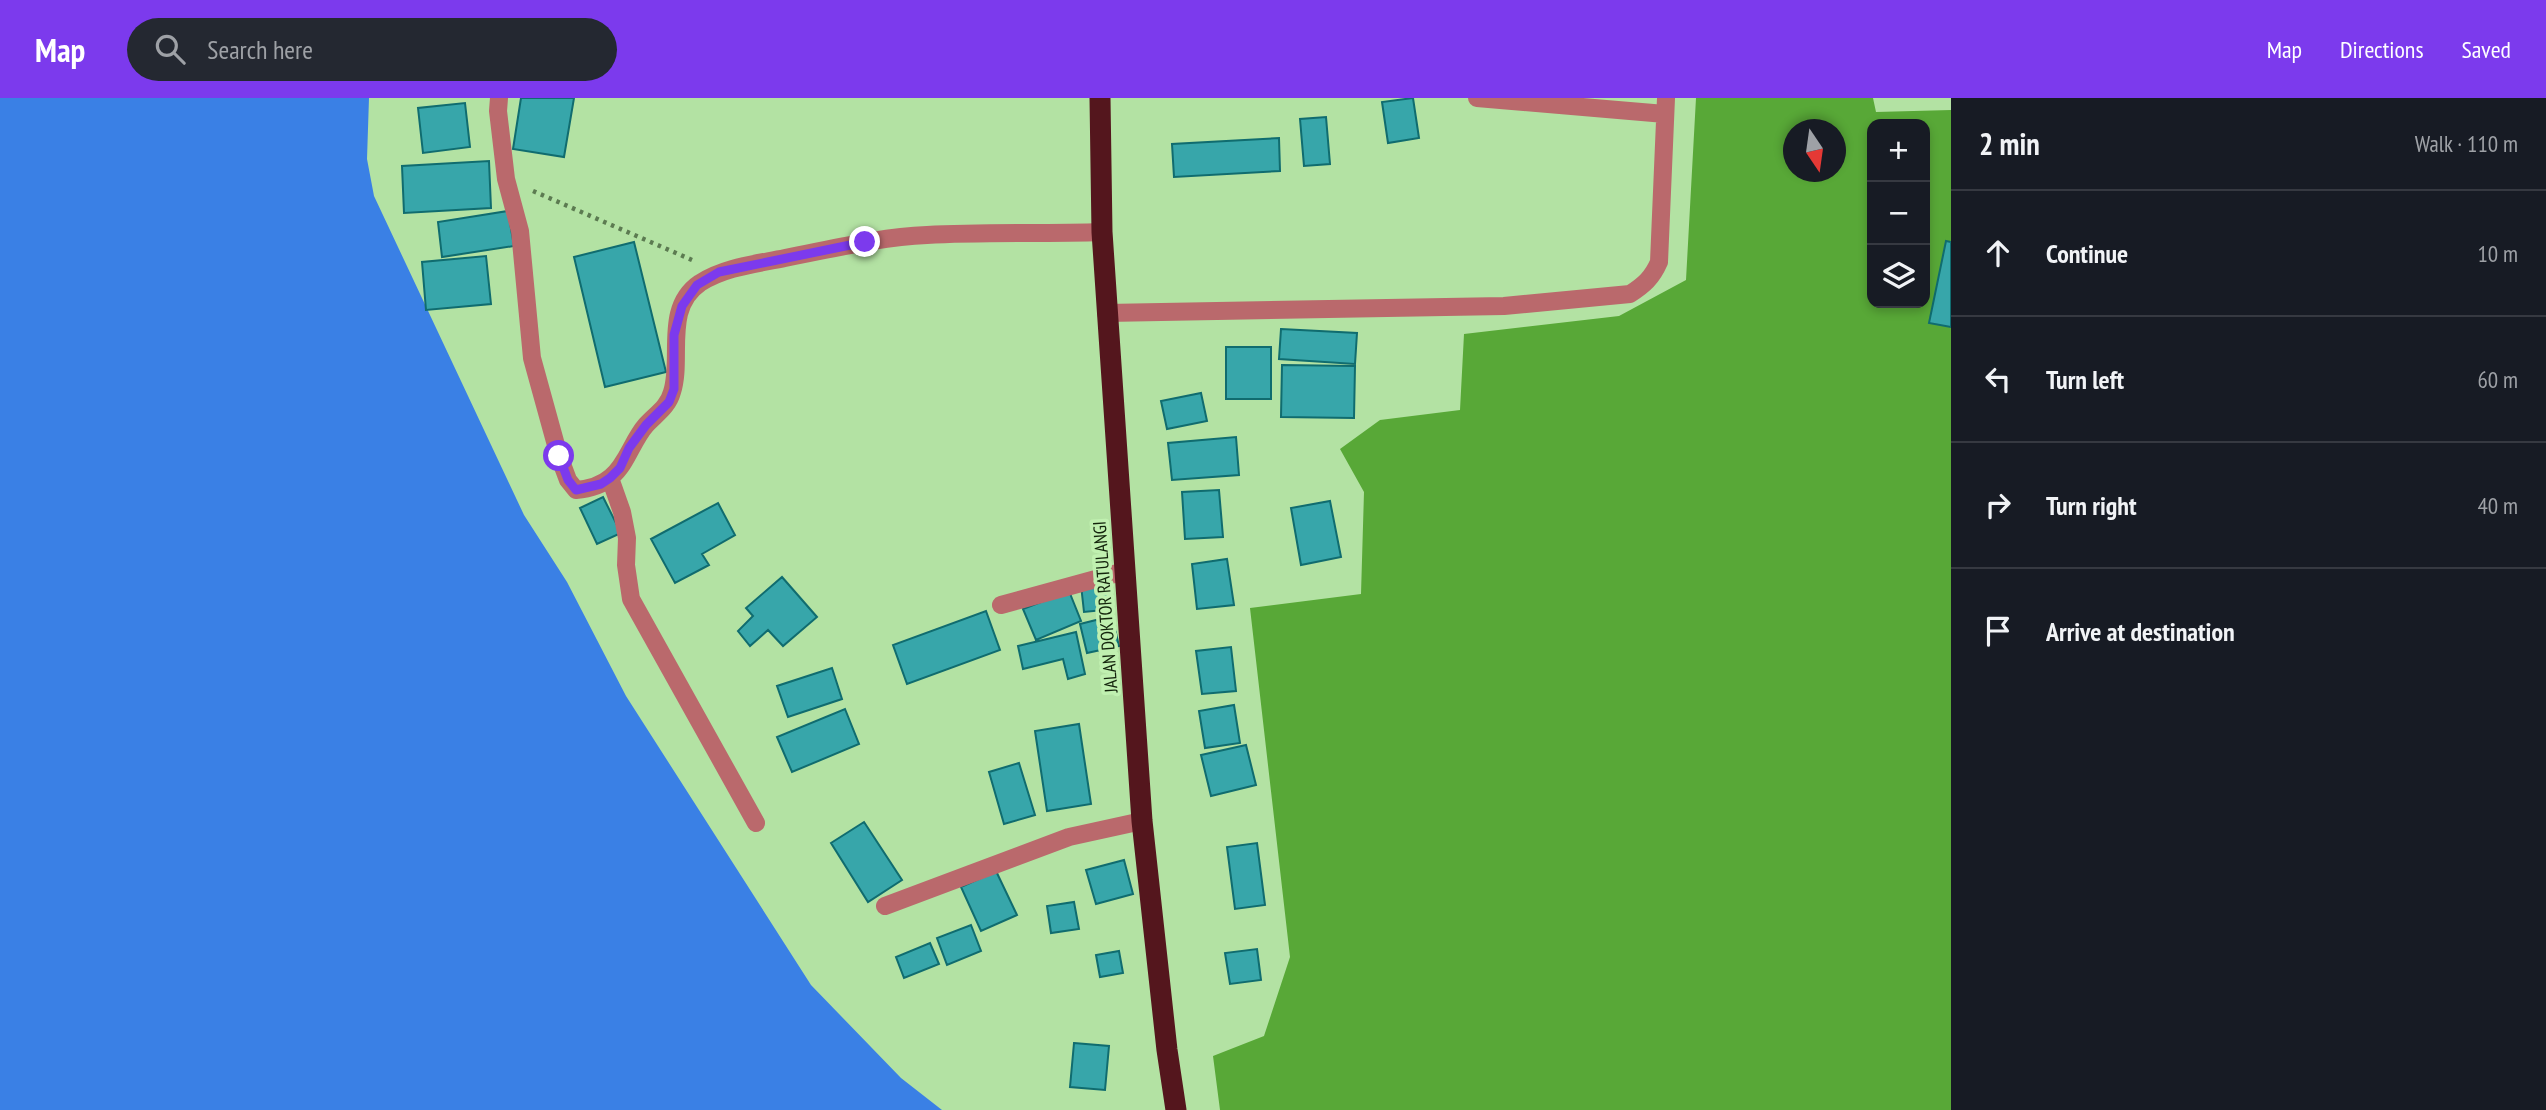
<!DOCTYPE html>
<html lang="en">
<head>
<meta charset="utf-8">
<style>
	body { margin:0; font-family:"PT Sans Narrow",sans-serif; background:#242831; color:#f1f3f6 }
	.controls { position:absolute; right:21px; top:21px; display:grid; overflow:hidden; border-radius:14px; box-shadow:0 4px 10px #0003 }
	.controls button { width:63px; height:63px; display:grid; place-items:center; padding:0; border:0; border-bottom:2px solid #363941; background:#171b24; color:#f1f3f6; font:35px sans-serif }
	.compass { position:absolute; left:1783px; top:21px; width:63px; height:63px; border-radius:50%; background:#171b24; box-shadow:0 4px 10px #0003; rotate:167deg }
	.stop { position:absolute; width:21px; height:21px; margin:-16px; border:5px solid #7c3aed; border-radius:50%; background:#fff }
	.stop.end { background:#7c3aed; border-color:#fff; box-shadow:0 2px 7px #0008 }
	.list { margin:0; padding:0; list-style:none }
	h2 { display:flex; justify-content:space-between; align-items:center; height:91px; margin:0; padding:0 28px; font-size:30px }
	h2 small { font-size:23px; font-weight:400; color:#9ea1a6 }
	.list li { display:grid; grid-template-columns:46px 1fr auto; gap:21px; align-items:center; box-sizing:border-box; height:126px; padding:0 28px; border-top:2px solid #363941 }
	.list b { display:block; font-size:26px; white-space:nowrap }
	.list em { font-size:23px; font-style:normal; color:#9ea1a6 }
	.icon { flex:none; width:38px; height:38px; fill:none; stroke:currentColor; stroke-width:2; stroke-linecap:round; stroke-linejoin:round }
	.map { position:relative; flex:none; width:1951px; height:1012px; overflow:hidden }
	header { display:flex; align-items:center; gap:42px; box-sizing:border-box; height:98px; padding:0 35px; background:#7c3aed; color:#fff }
	header strong { font-size:33px }
	nav { display:flex; gap:38px; margin-inline-start:auto; font-size:24px }
	.search { width:490px; height:63px; background:#242831; display:flex; align-items:center; gap:18px; box-sizing:border-box; padding:0 24px; border-radius:38px; color:#9ea1a6; font-size:26px }
	main { display:flex }
	aside { flex:1; background:#171b24 }
	.map>svg:first-child { display:block }
</style>
</head>
<body>
<header>
<strong>Map</strong>
<div class="search"><svg class="icon" aria-label="search" viewBox="0 0 24 24"><circle cx="10" cy="10" r="6"/><path d="M15 15l6 6"/></svg>Search here</div>
<nav><a>Map</a><a>Directions</a><a>Saved</a></nav>
</header>
<main>
<div class="map">
<svg width="1951" height="1012" viewBox="0 0 1951 1012">
	<rect width="100%" height="100%" fill="#b3e2a3"/>
	<!-- forest -->
	<path fill="#58a837" fill-rule="evenodd" d="M1696 0H1873L1876 14 1951 12V1012H1220L1213 958 1264 938 1290 859 1250 510 1361 496 1364 394 1340 351 1380 322 1460 312 1464 236 1619 218 1686 182ZM1872 26H1925V205H1872ZM1794 32H1836V74H1794Z"/>
	<!-- water -->
	<path fill="#3a80e5" d="M0 0H369L367 61 374 98 524 417 567 484 626 598 811 887 901 980 942 1012H0Z"/>
	<!-- building -->
	<path fill="#37a6aa" stroke="#106c6f" stroke-width="2" d="M521 0H574L564 59 513 51Z
		M1413 0 1419 40 1388 45 1382 4Z
		M465 5 470 49 423 55 418 10Z
		M1326 19 1330 66 1304 68 1300 21Z
		M1279 40 1280 73 1174 79 1172 46Z
		M489 63 491 110 404 115 402 68Z
		M508 113 514 148 442 159 438 124Z
		M1946 143 1951 144V229L1929 225Z
		M634 144 666 274 605 289 574 159Z
		M486 158 491 206 426 212 422 164Z
		M1281 231 1357 235 1355 266 1279 261Z
		M1226 249H1271V301H1226Z
		M1282 267 1355 268 1354 320 1281 319Z
		M1201 295 1207 323 1167 331 1161 303Z
		M1236 339 1239 377 1172 382 1168 345Z
		M1219 392 1223 439 1185 441 1182 394Z
		M603 399 621 435 597 446 580 410Z
		M1330 403 1341 459 1301 467 1291 410Z
		M718 405 735 437 702 456 709 467 675 485 651 441Z
		M1227 461 1234 507 1197 511 1192 466Z
		M782 479 817 519 783 548 768 532 750 548 738 533 753 518 746 510Z
		M1110 484 1113 511 1084 514 1081 487Z
		M1069 493 1081 523 1036 542 1023 511Z
		M986 513 1000 552 907 586 893 547Z
		M1112 518 1119 548 1087 555 1080 526Z
		M1076 534 1085 576 1068 581 1063 561 1023 571 1018 548Z
		M1231 549 1236 593 1202 596 1196 553Z
		M832 570 842 601 788 619 777 588Z
		M1234 607 1240 645 1205 650 1199 613Z
		M845 611 859 646 792 674 777 639Z
		M1079 626 1091 706 1047 713 1035 633Z
		M1246 647 1256 687 1211 698 1201 657Z
		M1019 665 1035 717 1004 726 989 674Z
		M864 724 902 782 868 804 831 745Z
		M1257 745 1265 807 1235 811 1227 749Z
		M1124 762 1133 796 1096 806 1086 772Z
		M996 773 1017 817 981 833 961 789Z
		M1074 804 1079 831 1051 835 1047 808Z
		M971 827 981 853 947 867 937 840Z
		M930 845 939 866 904 880 896 859Z
		M1257 851 1261 882 1230 886 1225 855Z
		M1119 853 1123 875 1100 879 1096 857Z
		M1074 945 1109 948 1105 992 1070 989Z"/>
	<g fill="none" stroke-linecap="round" stroke-linejoin="round">
		<!-- path -->
		<path stroke="#5c7b51" stroke-width="4.5" stroke-dasharray="3.5 5" stroke-linecap="butt" d="M533 93 692 162"/>
		<!-- minor -->
		<path stroke="#ba696c" stroke-width="18" d="M499 0 498 13 506 81 520 133 532 260 559 358 568 382 576 392C588 391 602 387 611 379 627 366 632 343 646 327 656 316 668 309 672 294 683 260 663 210 700 185 725 169 756 166 785 160 832 151 879 139 927 137 985 134 1043 136 1102 134
			M1477 0 1665 16
			M1106 215 1504 208 1630 196C1644 187 1652 180 1659 164L1666 0
			M610 380 622 414 627 440 626 467 631 501 756 725
			M1001 507 1125 473
			M885 808 1069 739 1142 723"/>
		<!-- highway -->
		<path stroke="#54161d" stroke-width="21" d="M1100 0 1102 134 1142 723 1167 952 1176 1012"/>
	</g>
	<g fill="none" stroke-linecap="round" stroke-linejoin="round">
		<!-- route -->
		<path stroke="#7c3aed" stroke-width="9" d="M559 358 568 382 576 392 601 386 610 380 620 370 629 350 646 327 669 304 674 291V237L682 208 697 187 719 174 865 144"/>
	</g>
	<g text-anchor="middle" dominant-baseline="central" stroke-width="7" stroke-linejoin="round" paint-order="stroke">
		<!-- street labels -->
		<g font-size="18" fill="#13240c" stroke="#c0f0b0">
			<text transform="translate(1105 509) rotate(-94)">JALAN DOKTOR RATULANGI</text>
		</g>
	</g>
</svg>
<div class="controls">
<button>+</button>
<button>−</button>
<button><svg class="icon" aria-label="layers" viewBox="0 0 24 24"><path d="M12 4l9 5-9 5-9-5zM3 14l9 5 9-5"/></svg></button>
</div>
<svg class="compass" viewBox="-18 -18 36 36"><path d="M0-13l5 13h-10z" fill="#e53935"/><path d="M0 13l5-13h-10z" fill="#9ea1a6"/></svg>
<div class="stop" style="left:559px;top:358px"></div>
<div class="stop end" style="left:865px;top:144px"></div>
</div>
<aside>
<h2>2 min<small>Walk · 110 m</small></h2>
<ul class="list">
<li><svg class="icon" aria-label="ahead" viewBox="0 0 24 24"><path d="M12 20V5M6 11l6-6 6 6"/></svg><div><b>Continue</b></div><em>10 m</em></li>
<li><svg class="icon" aria-label="left" viewBox="0 0 24 24"><path d="M17 20v-9H6M10 6l-5 5 5 5"/></svg><div><b>Turn left</b></div><em>60 m</em></li>
<li><svg class="icon" aria-label="right" viewBox="0 0 24 24"><path d="M7 20v-9h11M14 6l5 5-5 5"/></svg><div><b>Turn right</b></div><em>40 m</em></li>
<li><svg class="icon" aria-label="arrive" viewBox="0 0 24 24"><path d="M6 21V4h12l-3 4 3 4H6"/></svg><div><b>Arrive at destination</b></div></li>
</ul>
</aside>
</main>
</body>
</html>
